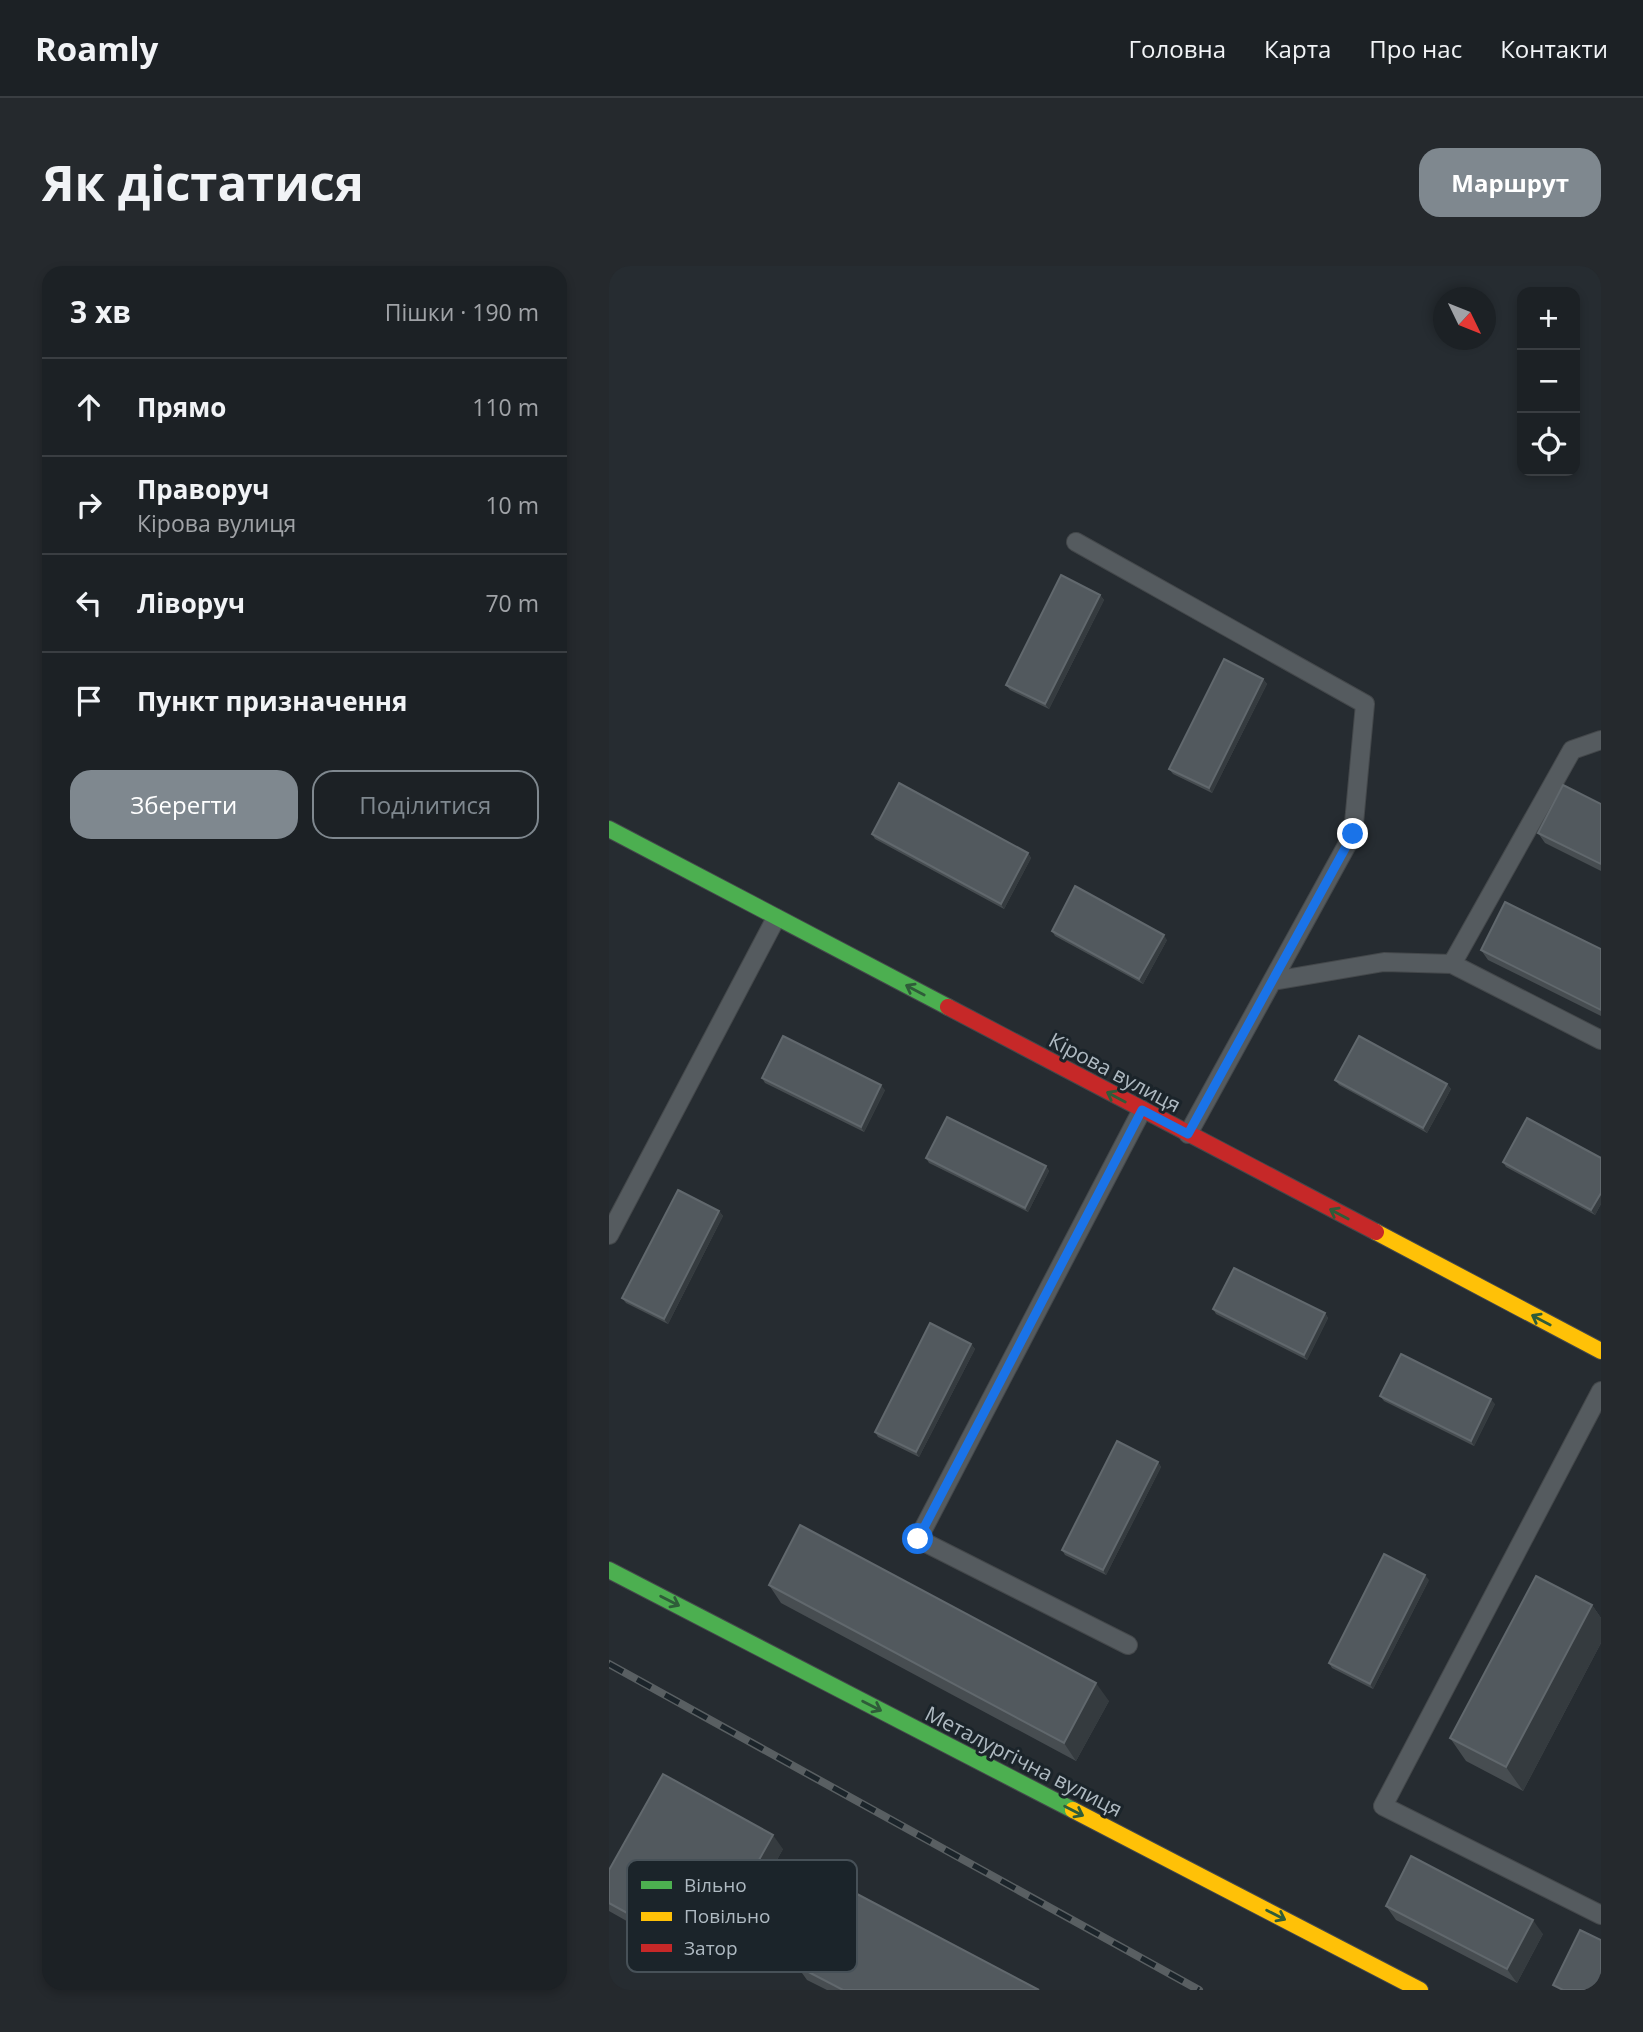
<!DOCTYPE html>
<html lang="uk">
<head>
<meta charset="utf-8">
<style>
	body { margin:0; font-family:"Open Sans",sans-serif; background:#25292d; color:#f1f3f6 }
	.controls { position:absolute; right:21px; top:21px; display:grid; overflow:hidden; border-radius:14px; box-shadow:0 4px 10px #0003 }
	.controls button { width:63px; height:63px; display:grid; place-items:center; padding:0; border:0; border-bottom:2px solid #3a3e42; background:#1c2125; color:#f1f3f6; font:35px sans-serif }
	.compass { position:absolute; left:824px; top:21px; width:63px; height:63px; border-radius:50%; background:#1c2125; box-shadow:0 4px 10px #0003; rotate:133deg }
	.stop { position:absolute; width:21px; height:21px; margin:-16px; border:5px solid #1a73e8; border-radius:50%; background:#fff }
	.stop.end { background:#1a73e8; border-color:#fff; box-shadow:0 2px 7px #0008 }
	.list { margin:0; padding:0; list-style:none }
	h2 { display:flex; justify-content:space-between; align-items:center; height:91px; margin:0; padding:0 28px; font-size:30px }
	h2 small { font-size:23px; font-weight:400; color:#a0a3a7 }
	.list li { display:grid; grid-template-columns:46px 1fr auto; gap:21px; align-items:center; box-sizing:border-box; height:98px; padding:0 28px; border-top:2px solid #3a3e42 }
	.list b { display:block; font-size:26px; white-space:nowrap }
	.list p { margin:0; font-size:23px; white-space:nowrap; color:#a0a3a7 }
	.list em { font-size:23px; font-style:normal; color:#a0a3a7 }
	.actions { display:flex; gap:14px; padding:21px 28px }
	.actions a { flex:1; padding:16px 0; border:2px solid #7f888f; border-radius:21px; text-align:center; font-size:24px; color:#7f888f }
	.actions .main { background:#7f888f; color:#fff }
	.icon { flex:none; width:38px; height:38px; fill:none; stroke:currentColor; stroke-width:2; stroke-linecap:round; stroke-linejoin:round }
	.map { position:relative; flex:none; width:992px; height:1724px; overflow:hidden; border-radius:21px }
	header { display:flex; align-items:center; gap:42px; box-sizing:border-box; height:98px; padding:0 35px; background:#1c2125; border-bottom:2px solid #3a3e42 }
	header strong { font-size:33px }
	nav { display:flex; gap:38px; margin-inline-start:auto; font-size:24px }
	.intro { display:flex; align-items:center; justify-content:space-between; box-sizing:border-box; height:168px; padding:0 42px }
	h1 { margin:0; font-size:49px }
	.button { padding:18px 32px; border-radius:21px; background:#7f888f; color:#fff; font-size:24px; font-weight:700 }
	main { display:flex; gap:42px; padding:0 42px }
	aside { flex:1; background:#1c2125; border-radius:21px; box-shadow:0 4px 10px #0003 }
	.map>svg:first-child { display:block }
</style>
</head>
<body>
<header>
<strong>Roamly</strong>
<nav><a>Головна</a><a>Карта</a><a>Про нас</a><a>Контакти</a></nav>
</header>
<div class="intro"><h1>Як дістатися</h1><a class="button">Маршрут</a></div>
<main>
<aside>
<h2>3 хв<small>Пішки · 190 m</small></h2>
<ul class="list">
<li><svg class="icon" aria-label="ahead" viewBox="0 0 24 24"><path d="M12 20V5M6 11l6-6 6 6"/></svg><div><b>Прямо</b></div><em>110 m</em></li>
<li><svg class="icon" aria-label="right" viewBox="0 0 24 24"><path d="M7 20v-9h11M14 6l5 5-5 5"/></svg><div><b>Праворуч</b><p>Кірова вулиця</p></div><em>10 m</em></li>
<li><svg class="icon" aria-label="left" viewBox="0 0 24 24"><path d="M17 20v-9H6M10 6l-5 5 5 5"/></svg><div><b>Ліворуч</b></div><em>70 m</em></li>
<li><svg class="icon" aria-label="arrive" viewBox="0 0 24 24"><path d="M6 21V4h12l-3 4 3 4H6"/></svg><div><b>Пункт призначення</b></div></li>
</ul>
<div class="actions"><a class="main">Зберегти</a><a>Поділитися</a></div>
</aside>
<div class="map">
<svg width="992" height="1724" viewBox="0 0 992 1724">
	<rect width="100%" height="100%" fill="#262c31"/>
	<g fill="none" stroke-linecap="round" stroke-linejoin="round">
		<defs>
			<path id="lane" d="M467 276 756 438 744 568 579 868
				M843 698 963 484 992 474
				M664 715 775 696 843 698 992 774
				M0 969 167 652
				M992 1125 774 1540 992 1649
				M519 1379 309 1273 533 844"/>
			<path id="fast" d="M0 563 339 741
				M0 1304 464 1544"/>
			<path id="slow" d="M767 966 992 1085
				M464 1544 811 1724"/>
			<path id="jam" d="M339 741 767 966"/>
		</defs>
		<!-- lane casing -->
		<use href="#lane" stroke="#44484b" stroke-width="20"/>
		<!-- fast casing -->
		<use href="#fast" stroke="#44484b" stroke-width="18"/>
		<!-- slow casing -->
		<use href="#slow" stroke="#44484b" stroke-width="18"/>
		<!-- jam casing -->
		<use href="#jam" stroke="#44484b" stroke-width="18"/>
		<!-- lane -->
		<use href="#lane" stroke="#555b5f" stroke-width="18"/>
		<!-- fast -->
		<use href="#fast" stroke="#4caf50" stroke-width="16"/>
		<!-- slow -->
		<use href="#slow" stroke="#ffc107" stroke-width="16"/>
		<!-- jam -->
		<use href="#jam" stroke="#c62828" stroke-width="16"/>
		<defs>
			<path id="rail" d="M0 1398 590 1724"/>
		</defs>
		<!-- rail casing -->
		<use href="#rail" stroke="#595f62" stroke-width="8"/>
		<!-- rail -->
		<use href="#rail" stroke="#1b242a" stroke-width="5" stroke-dasharray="16" stroke-linecap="butt"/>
	</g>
	<!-- wall -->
	<path fill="#474d51" d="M491 329 495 334 440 443 401 424 397 419Z
		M654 413 658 418 603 527 564 508 560 503Z
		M992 538V605L936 577 929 567Z
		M263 568 419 587 422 592 395 643 266 573Z
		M443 665 558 674 534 718 446 670Z
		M992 683V750L879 694 872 684Z
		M153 812 276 824 255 866 156 817Z
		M726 814 838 818 842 823 818 867 730 819Z
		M317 892 437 900 440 905 419 946 320 897Z
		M992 892V938L986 949 897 901 894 896Z
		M110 945 114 950 59 1058 17 1037 13 1032Z
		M604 1043 716 1047 719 1052 698 1094 607 1048Z
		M362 1078 366 1083 310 1191 269 1171 266 1166Z
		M771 1130 886 1138 865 1180 775 1135Z
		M549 1196 552 1201 497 1309 456 1289 453 1284Z
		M820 1314 764 1423 723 1402 720 1397Z
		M160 1319 500 1435 467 1495 172 1337Z
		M983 1339 992 1352V1377L914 1525 857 1495 841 1472Z
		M174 1583 106 1705 0 1645V1604Z
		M777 1640 934 1668 908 1717 787 1654Z
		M188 1700 430 1724H218L198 1714Z"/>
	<!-- shaded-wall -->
	<path fill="#353b3f" d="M491 329 495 334 440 443 436 438Z
		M654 413 658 418 603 527 600 522Z
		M419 587 422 592 395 643 392 638Z
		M555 669 558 674 534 718 530 713Z
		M838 818 842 823 818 867 814 862Z
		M272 819 276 824 255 866 252 861Z
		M437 900 440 905 419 946 416 942Z
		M992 927V938L986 949 982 944Z
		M110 945 114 950 59 1058 55 1053Z
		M716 1047 719 1052 698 1094 695 1089Z
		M362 1078 366 1083 310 1191 307 1186Z
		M882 1133 886 1138 865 1180 862 1175Z
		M549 1196 552 1201 497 1309 494 1304Z
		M816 1309 820 1314 764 1423 761 1418Z
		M983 1339 992 1352V1377L914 1525 897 1501Z
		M487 1417 500 1435 467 1495 455 1477Z
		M164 1569 174 1583 106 1705 96 1690Z
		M924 1654 934 1668 908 1717 898 1703Z"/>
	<!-- building -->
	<path fill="#52595e" stroke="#61686d" stroke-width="2" d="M452 309 491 329 436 438 397 419Z
		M615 393 654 413 600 522 560 503Z
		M290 517 419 587 392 638 263 568Z
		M954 519 992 538V598L929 567Z
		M466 620 555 669 530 713 443 665Z
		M896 636 992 683V744L872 684Z
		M174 770 272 819 252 861 153 812Z
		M750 770 838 818 814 862 726 814Z
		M338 851 437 900 416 942 317 892Z
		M918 852 992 892V927L982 944 894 896Z
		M69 924 110 945 55 1053 13 1032Z
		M625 1002 716 1047 695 1089 604 1043Z
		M321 1057 362 1078 307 1186 266 1166Z
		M792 1088 882 1133 862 1175 771 1130Z
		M508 1175 549 1196 494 1304 453 1284Z
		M191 1259 487 1417 455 1477 160 1319Z
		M775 1288 816 1309 761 1418 720 1397Z
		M927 1310 983 1339 897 1501 841 1472Z
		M54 1508 164 1569 96 1690 0 1637V1604Z
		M802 1590 924 1654 898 1703 777 1640Z
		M231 1619 430 1724H234L188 1700Z
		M971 1664 992 1674V1724H954L944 1719Z"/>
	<!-- one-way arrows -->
	<defs><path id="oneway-shaft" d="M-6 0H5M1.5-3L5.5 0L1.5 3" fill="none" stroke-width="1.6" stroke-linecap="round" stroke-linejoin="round" transform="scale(1.75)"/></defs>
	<g stroke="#2f5c39">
		<use href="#oneway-shaft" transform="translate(306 724) rotate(-152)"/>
		<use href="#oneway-shaft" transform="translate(507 831) rotate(-152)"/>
		<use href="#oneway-shaft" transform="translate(730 948) rotate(-152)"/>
		<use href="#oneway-shaft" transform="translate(932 1054) rotate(-152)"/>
		<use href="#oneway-shaft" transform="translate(61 1335) rotate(27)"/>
		<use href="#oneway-shaft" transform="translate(263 1440) rotate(27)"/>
		<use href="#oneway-shaft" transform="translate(465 1545) rotate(27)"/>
		<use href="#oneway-shaft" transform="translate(667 1649) rotate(27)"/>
	</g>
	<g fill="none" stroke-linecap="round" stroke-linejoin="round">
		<!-- route -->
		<path stroke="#1a73e8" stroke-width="9" d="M309 1273 533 844 579 868 744 568"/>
	</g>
	<g text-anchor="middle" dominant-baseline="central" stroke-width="6" stroke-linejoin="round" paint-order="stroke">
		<!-- street labels -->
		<g font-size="21" fill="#afbac2" stroke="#1b242a">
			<text transform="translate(506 806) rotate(28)">Кірова вулиця</text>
			<text transform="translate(415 1495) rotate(27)">Металургічна вулиця</text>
		</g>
	</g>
	<!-- legend -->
	<rect x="18" y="1594" width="230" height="112" rx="10" fill="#1b242a" stroke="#475158" stroke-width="2"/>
	<rect x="32" y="1615" width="31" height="8" fill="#4caf50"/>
	<rect x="32" y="1646" width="31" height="9" fill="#ffc107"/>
	<rect x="32" y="1678" width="31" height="8" fill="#c62828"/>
	<g font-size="19" fill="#afbac2">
		<text x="75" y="1626">Вільно</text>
		<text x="75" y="1657">Повільно</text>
		<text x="75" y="1689">Затор</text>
	</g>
</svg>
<div class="controls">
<button>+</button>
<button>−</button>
<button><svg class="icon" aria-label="locate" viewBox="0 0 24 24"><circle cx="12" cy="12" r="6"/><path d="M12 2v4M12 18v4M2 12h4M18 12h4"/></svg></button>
</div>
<svg class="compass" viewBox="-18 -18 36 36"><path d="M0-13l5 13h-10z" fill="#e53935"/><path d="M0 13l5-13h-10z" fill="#a0a3a7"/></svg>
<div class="stop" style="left:309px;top:1273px"></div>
<div class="stop end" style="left:744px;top:568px"></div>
</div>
</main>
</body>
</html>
